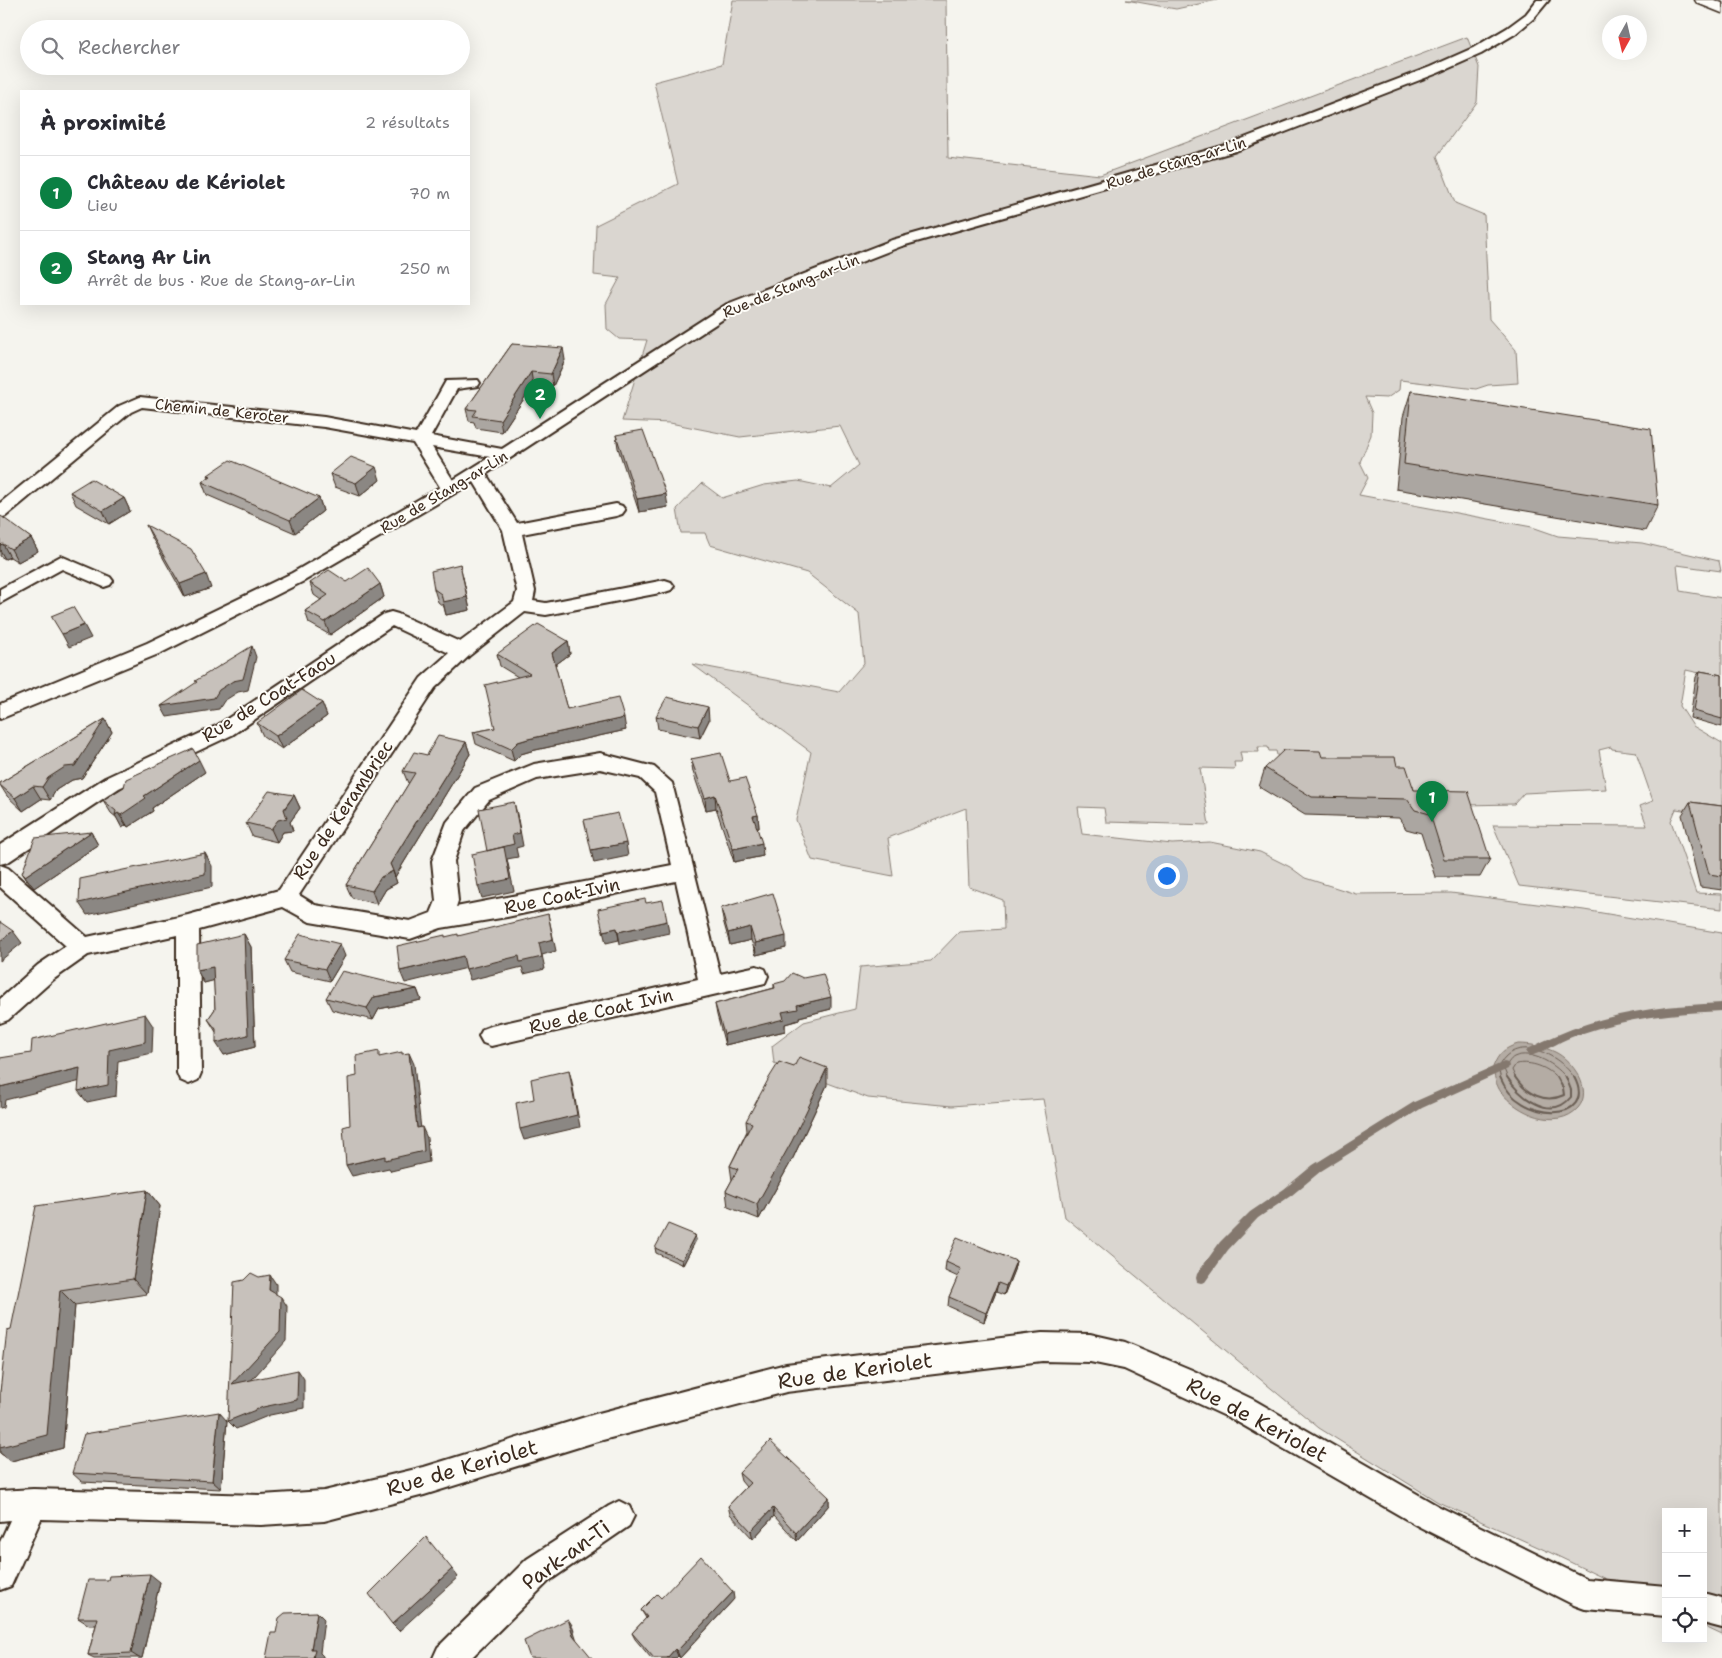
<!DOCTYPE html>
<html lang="fr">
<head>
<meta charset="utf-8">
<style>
	body { margin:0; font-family:"Shantell Sans",sans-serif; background:#f2f2f3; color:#2b2b33 }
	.controls { position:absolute; right:15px; bottom:15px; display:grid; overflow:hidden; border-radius:0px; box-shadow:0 5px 20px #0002 }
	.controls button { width:45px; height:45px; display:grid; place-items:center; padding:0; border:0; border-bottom:1px solid #e1e1e2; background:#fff; color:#2b2b33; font:25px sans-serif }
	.compass { position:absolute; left:1602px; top:15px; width:45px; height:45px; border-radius:50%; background:#fff; box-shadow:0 5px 20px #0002; rotate:188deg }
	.you { position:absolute; left:1166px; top:875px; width:18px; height:18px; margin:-12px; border:4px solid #fff; border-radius:50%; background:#1a73e8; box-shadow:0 0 0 8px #1a73e833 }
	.badge { display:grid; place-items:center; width:32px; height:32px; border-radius:50%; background:#0b8043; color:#fff; font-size:16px; font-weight:700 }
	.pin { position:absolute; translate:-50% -41px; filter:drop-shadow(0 1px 2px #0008) }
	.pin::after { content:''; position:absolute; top:26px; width:18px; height:15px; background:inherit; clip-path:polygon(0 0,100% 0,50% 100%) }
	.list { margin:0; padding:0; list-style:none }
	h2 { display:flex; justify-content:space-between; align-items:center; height:65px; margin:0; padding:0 20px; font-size:21px }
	h2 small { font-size:16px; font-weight:400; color:#7c7c81 }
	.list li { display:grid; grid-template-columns:32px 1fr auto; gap:15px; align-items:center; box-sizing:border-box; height:75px; padding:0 20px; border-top:1px solid #e1e1e2 }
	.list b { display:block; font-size:19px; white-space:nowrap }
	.list p { margin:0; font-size:16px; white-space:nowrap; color:#7c7c81 }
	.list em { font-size:16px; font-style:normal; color:#7c7c81 }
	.icon { flex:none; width:28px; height:28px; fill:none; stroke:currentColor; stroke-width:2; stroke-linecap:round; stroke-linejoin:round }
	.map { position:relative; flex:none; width:1722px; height:1658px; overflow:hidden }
	.search { position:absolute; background:#fff; box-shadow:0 5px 20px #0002; left:20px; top:20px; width:450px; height:55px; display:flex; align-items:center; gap:12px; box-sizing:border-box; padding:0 18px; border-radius:28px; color:#7c7c81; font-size:19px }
	.panel { position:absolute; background:#fff; box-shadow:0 5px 20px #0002; left:20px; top:90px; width:450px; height:215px; border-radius:0px }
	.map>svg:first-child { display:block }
</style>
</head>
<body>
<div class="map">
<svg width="1722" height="1658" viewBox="0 0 1722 1658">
	<rect width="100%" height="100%" fill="#f5f4ee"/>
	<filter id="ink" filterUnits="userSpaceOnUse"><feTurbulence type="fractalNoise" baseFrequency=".02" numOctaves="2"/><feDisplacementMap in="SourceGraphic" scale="10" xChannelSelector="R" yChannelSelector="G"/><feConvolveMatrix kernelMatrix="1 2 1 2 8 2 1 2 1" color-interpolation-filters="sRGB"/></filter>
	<g filter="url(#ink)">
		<!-- green -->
		<path fill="#dad6d0" stroke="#8a8077" d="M733 0H946L948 158 1100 175 1467 37 1479 67 1477 102 1437 156 1455 203 1484 215 1489 319 1516 350 1518 383 1488 385 1476 389 1400 380 1399 390 1387 398 1365 397 1372 413 1371 435 1360 462 1368 478 1359 495 1532 527 1558 536 1642 543 1719 561 1721 571 1677 565 1680 591 1722 598V678L1686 670 1680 706 1693 726 1722 743V816L1676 809 1671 821 1696 893 1722 894V909L1519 886 1493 825 1647 826 1640 806 1653 801 1636 752 1612 749 1611 747 1599 750 1606 789 1524 793 1514 804 1417 806 1413 785 1398 777 1278 759 1276 751H1269L1268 747H1258L1259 752H1240L1242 762H1234L1235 769 1200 768 1209 825 1106 822 1104 808 1078 807 1082 834 1172 844 1210 842 1260 852 1290 867 1305 878 1356 894 1451 893 1584 910 1722 933V1635L1703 1626V1512H1666V1608L1549 1552 1438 1502 1319 1428 1065 1217 1043 1099 952 1106 868 1098 774 1063 772 1046 804 1022 855 1009 860 967 931 961 959 932 1004 929 1003 900 969 887 966 808 888 838 893 876 812 860 796 820 811 752 692 664 839 692 864 663 859 614 807 573 710 545 705 533H681L677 509 702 483 722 498 764 485 798 481 831 488 859 465 840 426 740 437 670 423 622 421 647 340 619 339 607 329 606 304 620 278 594 275 596 225 678 184 654 82 722 64Z
			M1126 0H1217L1176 9Z"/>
		<!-- water -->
		<path fill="#b4aca4" stroke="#84786e" d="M1518 1044C1531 1044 1542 1046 1555 1052 1572 1060 1594 1090 1578 1108 1557 1131 1517 1113 1501 1092 1496 1085 1494 1076 1493 1067 1498 1054 1504 1048 1518 1044Z"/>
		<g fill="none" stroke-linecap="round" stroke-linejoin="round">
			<!-- shore-far1 -->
			<path stroke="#6b5e54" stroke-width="1" d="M1501 1079 1498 1068C1513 1032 1560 1053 1575 1079
				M1508 1079 1504 1069C1507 1065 1510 1059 1514 1057 1531 1049 1558 1065 1567 1079
				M1516 1079 1512 1070 1516 1064C1531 1061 1548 1067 1558 1079"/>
			<!-- shore -->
			<path stroke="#6b5e54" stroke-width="2" d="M1500 1077C1519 1125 1599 1123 1574 1077
				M1507 1077C1520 1097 1551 1122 1571 1097V1090L1566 1077
				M1515 1077C1526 1094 1545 1104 1564 1095L1563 1088 1557 1077"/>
			<!-- stream -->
			<path fill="#84786e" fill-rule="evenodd" d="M1722 1003V1011C1674 1013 1626 1018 1580 1034 1563 1039 1548 1050 1531 1056L1528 1055 1526 1052 1528 1049C1591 1015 1651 1006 1722 1003Z
				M1504 1062 1508 1063 1509 1066 1508 1069 1422 1108 1321 1171 1292 1195 1258 1218 1228 1250 1205 1282 1201 1283 1197 1282 1196 1278 1197 1274 1220 1242 1250 1212 1284 1189 1313 1165 1414 1102Z"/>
			<defs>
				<path id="street" d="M1537 0H1549L1534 18 1515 34 1481 54 1438 73 1236 151 902 246 737 310 486 474 517 523 616 504 622 506 625 510 622 514 616 516 522 534 535 591 533 601 546 603 665 580 671 582 674 586 671 590 665 592 546 615 525 612 469 656 435 688 299 895 315 905 410 921 431 913 436 901 432 861 447 822 475 788 534 764 600 753 654 767 672 783 720 974 757 966 765 969 768 976 765 983 491 1046 483 1043 479 1036 483 1029 491 1026 698 979 676 881 507 917 441 928 410 939 310 922 283 907 199 930 201 1073 198 1080 189 1084 180 1080 177 1073V935L88 955 54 979 8 1020 0 1023V999L38 965 66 946 0 887V865L8 868 87 937 188 915 279 890 421 678 449 653 392 626 232 735 119 788 8 862 0 864V845L105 778 218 725 384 614 391 612 398 614 460 642 514 602 517 591 503 530 474 482 304 581 161 653 0 719V704L147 643 292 573 440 487 413 443 324 427 142 407 131 412 6 516 0 518V503L119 406 140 397 324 417 416 434 446 381 478 380 480 383 478 386 457 389 431 436 502 449 727 304 892 240 1226 145 1430 67 1473 48 1507 28 1526 14ZM432 447 490 457 453 480ZM600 769 640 778 655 792 672 865 456 907 458 901 454 861 464 831 489 800 537 779Z
					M61 556 110 577 113 581 110 585 104 587 62 569 0 603V589Z
					M1042 1333 1090 1334 1125 1342 1192 1370 1254 1400 1438 1506 1587 1579 1666 1586V1616L1585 1609 1574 1605 1418 1526 1234 1420 1124 1369 1090 1362 1042 1361 786 1392 595 1442 424 1495 324 1521 261 1525 41 1519 11 1586 0 1590V1542L10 1520 0 1521V1491L33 1489 261 1495 324 1491 424 1467 595 1414 786 1364Z
					M619 1501 629 1506 634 1516 629 1526 549 1581 471 1658H433L438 1647 527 1559 609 1506Z
					M1703 1593 1722 1598V1628L1703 1623Z"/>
				<path id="primary" d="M1695 0H1714L1722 3V13L1697 3Z"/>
			</defs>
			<!-- street casing -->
			<use href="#street" stroke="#3b2a1e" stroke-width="4"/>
			<!-- primary casing -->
			<use href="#primary" stroke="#3b2a1e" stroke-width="3"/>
			<!-- street -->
			<use href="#street" fill="#fdfcf7" fill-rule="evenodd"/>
			<!-- primary -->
			<use href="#primary" fill="#fdfcf7" fill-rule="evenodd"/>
		</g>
		<!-- wall -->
		<path fill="#aba6a1" stroke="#3b2a1e" d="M512 344 565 360 553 386 533 385 502 432 476 428 474 422 469 421 466 409Z
			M1411 391 1658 505 1645 531 1396 489 1403 417Z
			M616 435 668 507 639 512 618 448Z
			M330 474 380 480 360 496 335 487Z
			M208 475 319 498 323 511 295 533 207 495 202 482 209 477Z
			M70 492 124 498 130 511 109 524 76 505Z
			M0 517 31 538 38 551 18 562 10 557 5 559 0 556Z
			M146 525 211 588 185 597 152 538Z
			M463 577 470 610 446 615 444 607 438 602 434 589Z
			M347 582 380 584 384 597 330 635 309 623 305 611 321 600 314 595 310 583Z
			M568 641 570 654 555 665 567 709 626 730 531 751 521 754 514 761 476 744 473 732 495 728 518 677 500 666 497 654Z
			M1700 671 1722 675V727L1690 718 1696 677Z
			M322 703 327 716 282 749 263 736 257 723Z
			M656 716 709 720 700 738 658 729Z
			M105 719 112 732 82 778 72 780 56 790 50 800 41 799 23 811 7 796 0 785V783Z
			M466 742 470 754 395 877 397 883 386 889 377 904 352 898 346 885 409 783H408L403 771 427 755Z
			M1322 757 1397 766 1414 790 1490 859 1480 877H1435L1421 833 1406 829 1399 818 1305 815 1259 787 1265 768Z
			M691 759 730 781 758 815 759 828H757L763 856 734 862 716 808 706 810 693 772Z
			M205 772 152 808 153 811 128 827 126 825 122 828 117 818 111 813 103 800Z
			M294 795 300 808 290 822 293 831 283 832 277 842 252 836 246 823Z
			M1690 802 1722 806V890L1700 887 1682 815Z
			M91 832 98 845 34 888 31 886 22 873Z
			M721 908 786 948 756 955 751 940 730 945 723 920Z
			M244 934 251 947 255 1047 224 1055 216 1032 208 1019 215 1009 214 980 204 983 197 970Z
			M345 956 330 981 290 972 284 960Z
			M774 984 831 1009 799 1017V1020L785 1024V1031L725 1045 717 1015 715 1004 774 988Z
			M417 989 421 1000 379 1009 373 1020 332 1010 326 998Z
			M827 1085 793 1158 759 1219 728 1207 726 1191 732 1180 730 1166 747 1131 746 1121Z
			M147 1190 160 1206 147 1294 75 1305 63 1448 11 1461 0 1453V1392L11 1329Z
			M695 1235 696 1240 683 1265 656 1253 655 1248Z
			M1016 1261 1014 1270 1004 1295 996 1292 984 1322 948 1306 949 1297 958 1277 945 1271 946 1262Z
			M227 1421 221 1489 82 1482 72 1473Z
			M739 1473 829 1497V1505L797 1541 774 1516 753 1539 730 1514 728 1506 746 1487 741 1481Z
			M160 1582 142 1658H94L88 1655 96 1625H89L78 1618Z
			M661 1598 734 1599 680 1658 678 1656 676 1658H651L635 1639 632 1633 646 1618 641 1610Z"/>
		<!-- shaded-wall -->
		<path fill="#8b8783" stroke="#3b2a1e" d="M563 348 565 360 553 386 551 374Z
			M531 372 533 385 502 432 500 420Z
			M376 467 380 480 360 496 356 483Z
			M666 494 668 507 639 512 637 499Z
			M124 498 130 511 109 524 103 511Z
			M319 498 323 511 295 533 290 520Z
			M31 538 38 551 18 562 11 549Z
			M3 544 10 557 5 559 0 550V545Z
			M460 564 470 610 446 615 443 602Z
			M206 574 211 588 185 597 180 584Z
			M380 584 384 597 330 635 325 622Z
			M84 625 91 638 69 647 62 634Z
			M568 641 570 654 555 665 552 653Z
			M252 646 256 657 248 690 238 692 224 701 219 709 167 717 161 706 219 690Z
			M322 703 327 716 282 749 276 736Z
			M708 707 709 720 700 738 698 726Z
			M624 718 626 730 531 751 521 754 514 761 511 749 518 742 528 739Z
			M105 719 112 732 82 778 72 780 56 790 50 800 42 787 48 778Z
			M466 742 470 754 395 877 390 864Z
			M199 760 205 772 152 808 153 811 128 827 121 815 144 796Z
			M33 786 41 799 23 811 15 798Z
			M294 795 300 808 290 822 293 831 283 832 277 842 271 829Z
			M715 795 716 808 706 810 705 798Z
			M514 802 517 814 523 846 516 848 518 857 507 859 514 891 482 898 478 886 490 863 512 835Z
			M118 813 126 825 122 828 115 815Z
			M758 815 759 828 754 829 753 816Z
			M91 832 98 845 34 888 25 876Z
			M626 843 628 856 594 863 591 850Z
			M762 843 763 856 734 862 733 849Z
			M205 853 212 866V887L87 915 79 903Z
			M393 871 397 883 386 889 377 904 372 891 381 877Z
			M548 914 556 951 542 955 545 969 524 974 522 967 470 980 466 969 539 943Z
			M667 921 669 933 620 944 618 932Z
			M750 927 751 940 730 945 728 933Z
			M617 928 619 940 606 943 603 931Z
			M13 931 22 943 0 961V941Z
			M244 934 251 947 255 1047 224 1055 216 1043Z
			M786 936V948L756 955 755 943Z
			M340 944 345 956 330 981 325 969Z
			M463 956 467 968 405 983 400 971Z
			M213 967 220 979 204 983 197 970Z
			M417 989 421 1000 379 1009 373 1020 367 1008 374 997Z
			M831 997V1009L799 1017V1020L785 1024V1031L725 1045 724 1034 782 1012 797 1005Z
			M145 1014 153 1026 152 1053 118 1061 116 1096 87 1102 78 1091 109 1050Z
			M409 1053 414 1064 422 1139 417 1128Z
			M80 1068 89 1079 5 1100 4 1107 0 1108V1087Z
			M827 1068V1085L793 1158 759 1219 757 1204Z
			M569 1070 572 1082 580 1127 524 1140 520 1129Z
			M422 1127 427 1138 429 1162 391 1171 389 1168 352 1176 346 1165 385 1156Z
			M147 1190 160 1206 147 1294 133 1279Z
			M695 1235 696 1240 683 1265 682 1260Z
			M1016 1261 1014 1270 1004 1295 1006 1286Z
			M270 1275 276 1284V1299L269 1290Z
			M998 1283 996 1292 984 1322 986 1313Z
			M60 1290 75 1305 63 1448 11 1461 0 1453V1447Z
			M281 1297 287 1306 286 1341 240 1393 232 1384Z
			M298 1370 304 1379V1408L270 1415 236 1429 228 1421Z
			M219 1412 227 1421 221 1489 212 1481Z
			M829 1497V1505L797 1541 796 1533Z
			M773 1508 774 1516 753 1539 751 1531Z
			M452 1569 458 1577 399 1631 392 1624Z
			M150 1574 160 1582 142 1658H139L131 1653Z
			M733 1592 734 1599 680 1658 677 1651Z
			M317 1612 324 1619 320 1653 323 1656V1658H313L311 1649Z
			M568 1619 572 1625 577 1641 573 1635Z
			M675 1649 678 1656 676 1658H667Z"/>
		<!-- building -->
		<path fill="#c7c1bb" stroke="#3b2a1e" d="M512 344 563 348 551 374 531 372 500 420 473 416 477 410 466 409Z
			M1411 391 1651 429 1658 505 1404 464Z
			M643 430 666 494 637 499 616 435Z
			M351 457 376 467 356 483 330 474Z
			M230 460 319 498 290 520 202 482 211 476 208 475Z
			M91 479 124 498 103 511 70 492Z
			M1 516 31 538 11 549 3 544 0 545V517Z
			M146 525 191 549 206 574 180 584Z
			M460 564 467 597 443 602 441 594 434 589 431 571Z
			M368 568 380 584 325 622 305 611 328 595 310 583 329 570 347 582Z
			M73 607 84 625 62 634 51 616Z
			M538 624 568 641 552 653 567 709 618 698 624 718 528 739 518 742 511 749 473 732 495 728 485 685 530 674 497 654Z
			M252 646 243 679 233 681 219 690 214 698 161 706 197 682 195 681Z
			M1700 671 1722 675V719L1694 711Z
			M302 690 322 703 276 736 257 723Z
			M667 697 708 707 698 726 656 716Z
			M105 719 75 766 65 767 48 778 42 787 33 786 15 798 0 785V783Z
			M438 736 466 742 390 864 393 871 381 877 372 891 346 885 415 773 403 771 414 752 427 755Z
			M193 749 199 760 144 796 146 798 121 815 118 813 115 815 116 811 103 800 124 787 126 779Z
			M1284 750 1320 751 1322 757H1395L1397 766H1406L1414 790 1468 791 1490 859H1444L1430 814 1415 810 1407 799 1312 797 1265 768Z
			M721 753 730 781 745 778 758 815 753 816 762 843 733 849 715 795 705 798 691 759Z
			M269 791 294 795 284 809 287 818 278 820 271 829 246 823Z
			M514 802 520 833 512 835 514 844 487 851 479 809Z
			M1690 802 1722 806V876L1709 874Z
			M618 813 626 843 591 850 584 820Z
			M91 832 25 876 22 873 35 838Z
			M504 847 510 879 478 886 472 854Z
			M205 853V874L79 903 80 879Z
			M773 893 786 936 755 943 750 927 728 933 721 908Z
			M645 899 646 903 663 900 667 921 618 932 617 928 603 931 598 909Z
			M548 914 553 939 539 943 542 957 520 962 519 956 466 969 463 956 400 971 397 946 445 935V937L458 934V936Z
			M0 922 13 931 0 941Z
			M244 934 248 1035 216 1043V1029L208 1019 215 1009 213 967 197 970V945Z
			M300 934 340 944 325 969 284 960Z
			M342 971 417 989 374 997 367 1008 326 998Z
			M792 973 803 978 823 974 831 997 797 1005 798 1009 782 1012 784 1019 724 1034 715 1004 775 988 774 984 785 981Z
			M145 1014V1042L109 1050 108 1085 78 1091 80 1068 0 1087V1058L31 1053 32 1040Z
			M379 1051V1057L402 1052V1054L409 1053 417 1128 422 1127 424 1151 385 1160V1156L346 1165 343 1127 350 1125 348 1078 357 1076 356 1056Z
			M799 1057 827 1068 792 1141 757 1204 726 1191 738 1169 730 1166 752 1123 746 1121 769 1078 779 1062 794 1067Z
			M569 1070 577 1115 520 1129 516 1103 534 1099 531 1079Z
			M147 1190 133 1279 60 1290 47 1435 0 1447V1392L7 1330 11 1329 36 1206Z
			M668 1224 695 1235 682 1260 655 1248Z
			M957 1237 1016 1261 1006 1286 998 1283 986 1313 949 1297 961 1269 946 1262Z
			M251 1273 259 1277 270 1275 269 1290 281 1297 280 1332 232 1384 298 1370 297 1400 263 1407 228 1421 234 1282 244 1280Z
			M219 1412 212 1481 72 1473 84 1434Z
			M770 1441 829 1497 796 1533 773 1508 751 1531 728 1506 750 1483 739 1473Z
			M426 1537 452 1569 392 1624 369 1594Z
			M701 1556 733 1592 677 1651 675 1649 667 1658H654L632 1633 647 1617 641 1610 657 1594 661 1598Z
			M150 1574 131 1653 88 1655 98 1618H78L88 1580H108L109 1576Z
			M317 1612 311 1649H315L313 1658H266L271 1633H276L279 1618 285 1613Z
			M568 1619 573 1635 592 1658H530L524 1641Z"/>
	</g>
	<g text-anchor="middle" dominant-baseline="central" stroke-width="4" stroke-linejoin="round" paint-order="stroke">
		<!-- far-street labels -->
		<g font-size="15" fill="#3b2a1e" stroke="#fdfcf7">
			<text transform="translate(1176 163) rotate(-17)">Rue de Stang-ar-Lin</text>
			<text transform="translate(791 286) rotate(-22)">Rue de Stang-ar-Lin</text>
			<text transform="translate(222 411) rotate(6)">Chemin de Keroter</text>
			<text transform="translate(444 492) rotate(-31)">Rue de Stang-ar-Lin</text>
		</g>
		<!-- street labels -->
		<g font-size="18" fill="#3b2a1e" stroke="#fdfcf7">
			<text transform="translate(269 697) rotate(-32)">Rue de Coat-Faou</text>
			<text transform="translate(343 810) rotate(-56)">Rue de Kerambriec</text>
			<text transform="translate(562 896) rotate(-12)">Rue Coat-Ivin</text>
			<text transform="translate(601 1011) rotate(-13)">Rue de Coat Ivin</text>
		</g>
		<!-- near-street labels -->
		<g font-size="21" fill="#3b2a1e" stroke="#fdfcf7">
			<text transform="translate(855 1371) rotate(-8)">Rue de Keriolet</text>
			<text transform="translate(1257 1420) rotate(28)">Rue de Keriolet</text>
			<text transform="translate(462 1468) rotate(-16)">Rue de Keriolet</text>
			<text transform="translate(566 1555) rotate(-36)">Park-an-Ti</text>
		</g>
	</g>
</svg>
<div class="controls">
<button>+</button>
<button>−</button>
<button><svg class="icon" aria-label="locate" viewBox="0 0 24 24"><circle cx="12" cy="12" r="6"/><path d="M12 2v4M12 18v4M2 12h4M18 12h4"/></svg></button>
</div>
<svg class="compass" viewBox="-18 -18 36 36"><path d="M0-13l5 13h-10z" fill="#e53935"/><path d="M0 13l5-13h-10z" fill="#7c7c81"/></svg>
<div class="you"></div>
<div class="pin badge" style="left:1432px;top:822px">1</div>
<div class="pin badge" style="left:540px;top:419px">2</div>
<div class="search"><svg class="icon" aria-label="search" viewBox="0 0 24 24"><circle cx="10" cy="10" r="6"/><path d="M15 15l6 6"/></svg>Rechercher</div>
<section class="panel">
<h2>À proximité<small>2 résultats</small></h2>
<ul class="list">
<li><span class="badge">1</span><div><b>Château de Kériolet</b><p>Lieu</p></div><em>70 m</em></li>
<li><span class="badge">2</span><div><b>Stang Ar Lin</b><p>Arrêt de bus · Rue de Stang-ar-Lin</p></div><em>250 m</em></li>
</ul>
</section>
</div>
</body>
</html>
